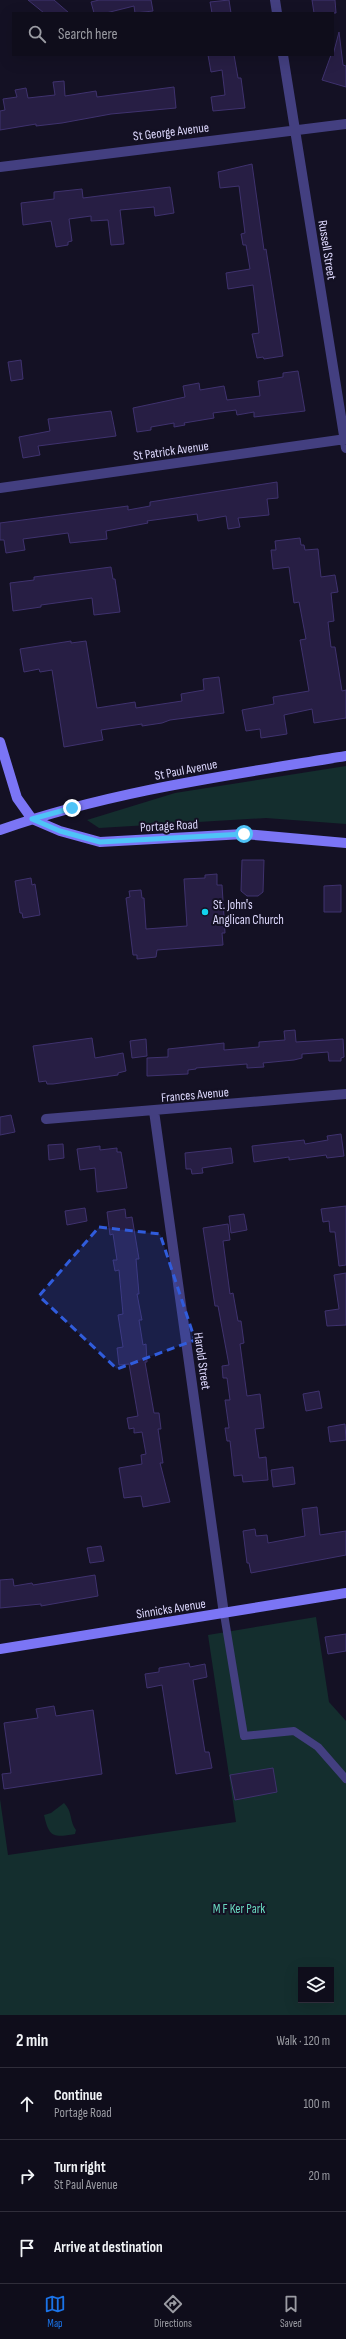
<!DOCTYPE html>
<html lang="en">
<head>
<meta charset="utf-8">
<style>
	body { margin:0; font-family:"Sofia Sans Condensed",sans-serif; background:#1d1b28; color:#f1f3f6 }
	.controls { position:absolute; right:12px; bottom:12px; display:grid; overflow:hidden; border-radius:0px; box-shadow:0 4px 16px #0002 }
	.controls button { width:36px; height:36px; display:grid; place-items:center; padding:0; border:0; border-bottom:1px solid #2f2d3a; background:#0f0d1b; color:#f1f3f6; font:20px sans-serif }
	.stop { position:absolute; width:12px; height:12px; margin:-9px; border:3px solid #4fc3f7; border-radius:50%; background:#fff }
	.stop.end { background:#4fc3f7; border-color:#fff; box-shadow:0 1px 4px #0008 }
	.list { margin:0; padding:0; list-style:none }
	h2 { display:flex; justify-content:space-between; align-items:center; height:52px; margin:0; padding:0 16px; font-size:17px }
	h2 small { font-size:13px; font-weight:400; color:#9b9ca3 }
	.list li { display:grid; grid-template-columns:26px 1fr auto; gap:12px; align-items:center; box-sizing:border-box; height:72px; padding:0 16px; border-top:1px solid #2f2d3a }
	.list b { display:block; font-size:15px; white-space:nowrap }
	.list p { margin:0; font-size:13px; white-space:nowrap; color:#9b9ca3 }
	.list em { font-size:13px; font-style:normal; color:#9b9ca3 }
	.icon { flex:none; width:22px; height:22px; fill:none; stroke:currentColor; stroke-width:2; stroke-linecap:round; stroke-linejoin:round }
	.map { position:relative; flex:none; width:346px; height:2015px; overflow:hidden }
	.search { position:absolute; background:#0f0d1b; box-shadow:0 4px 16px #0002; left:12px; right:12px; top:12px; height:44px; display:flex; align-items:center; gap:10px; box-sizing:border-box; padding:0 14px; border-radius:0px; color:#9b9ca3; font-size:15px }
	.sheet { height:268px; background:#0f0d1b }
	nav { display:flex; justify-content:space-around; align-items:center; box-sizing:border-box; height:56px; border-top:1px solid #2f2d3a; background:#0f0d1b; font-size:11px; color:#9b9ca3 }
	nav a { display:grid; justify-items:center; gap:2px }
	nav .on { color:#1a73e8 }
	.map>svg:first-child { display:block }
</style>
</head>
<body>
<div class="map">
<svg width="346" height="2015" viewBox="0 0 346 2015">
	<rect width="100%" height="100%" fill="#141124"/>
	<!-- green -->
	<path fill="#142e2e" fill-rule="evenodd" d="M346 766V824L266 818 99 828 87 820 175 793Z
		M316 1617 329 1702 346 1721V2015H0V1799L8 1855 236 1822 208 1635ZM301 1970H331V2000H301Z
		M64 1803C73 1812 69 1821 76 1830L75 1834C53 1838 49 1837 44 1815L51 1813Z"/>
	<!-- building -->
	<path fill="#271e44" stroke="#3f326e" d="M28 0H54L69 13H44Z
		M99 0H151L153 11 135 13 134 6 106 13H94L91 2Z
		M229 0 231 13H212L210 2Z
		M312 0H335L336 13H314Z
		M339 32 343 65 346 66V87L322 80 331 55H333Z
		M208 55H234L238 78H241L245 108 213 111 211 97 225 95 222 70 211 72Z
		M64 81 65 96 96 91 97 97 174 87 176 108 111 114 62 123 36 126V124L0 130V111L5 110 3 99 17 97 15 90 26 88 28 98 55 95 53 82Z
		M252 164 264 250 266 249 283 356 264 359 263 357 257 358 252 334 259 333 253 285 228 289 226 273 250 269 246 245H243L241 234 245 233 239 186 220 188 218 172Z
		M170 187 174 213 155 216 154 207 120 210 124 244 111 245 108 220 91 221V216L69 219 72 241 68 242V245L56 247 51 221 23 225 21 203 54 199V192L82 189 83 198Z
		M21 360 23 379 11 381 8 362Z
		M298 371 305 411 254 417V412L237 415 236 410 213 413 214 418 184 423 185 425 174 427V423L151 427V430L137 432 133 408 185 397 183 386 199 383 200 390 224 386 227 400 260 396 258 381 283 377V373Z
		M111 411 116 436 38 446 40 455 23 458 19 437 50 431 48 419Z
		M277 482 278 498 267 499 269 515 238 518 240 527 228 529 226 516 198 521 197 514 147 521 148 523 106 531 107 539 70 543 68 533 23 539 25 550 6 553 4 540H0V523L128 506V510L150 506V502Z
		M300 538 301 545H304L305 550 318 549 321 577 335 575 338 592 331 593 334 621 328 622 331 647H335L342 691 346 690V718L314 723 312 709 284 715 287 734 261 738 260 729 246 731 242 710 274 704 273 697 309 691 300 640 306 639 299 602 294 603 289 567 273 569 271 550H276L275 541Z
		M111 567 113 579H115L120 612 94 615 92 598 41 605V607L13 611 10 583 34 580V577Z
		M71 641V643L86 641 97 708 135 702 136 708 182 701 181 694 204 690 203 679 219 677 224 713 170 720 162 723 142 726V724L101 730 103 740 64 747 52 670 40 672 39 669 24 672 20 649Z
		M242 860H264L263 892 258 896H247L241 891Z
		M217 874V885H222L225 933H222L223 945 157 950 156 957 137 959V955H133L126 898 130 897 129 891 141 890 142 898H144L146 929 187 926 184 879 205 878V875Z
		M31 878 32 885 35 884 40 915 23 918 22 913H20L15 881Z
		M341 885V912H324V886Z
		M295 1030 296 1042 343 1039 344 1057 341 1058V1061H329L328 1052 302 1054V1058L294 1060 263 1063 264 1067 247 1068V1064L196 1068V1069L188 1070V1074L147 1076V1058L168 1057V1049L224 1043V1050L259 1047V1042L285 1040 284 1031Z
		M92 1038 95 1058 123 1053 126 1071 118 1073V1075L53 1084H47L46 1081 39 1082 33 1046Z
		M146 1039 147 1056 132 1058 130 1041Z
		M11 1115 15 1132 0 1135V1117Z
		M341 1134 344 1156 327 1158 326 1155 289 1160V1157L254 1162 252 1146 304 1140 305 1144 328 1140 327 1136Z
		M63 1144 64 1158 49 1160 48 1145Z
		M100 1146V1150L117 1148V1152H121L127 1188 97 1192 95 1168 80 1170 77 1149Z
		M231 1148 233 1163 202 1168 203 1173 192 1174 191 1169H186L185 1153Z
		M346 1206V1265L339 1266 335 1232H330L329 1221 323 1222 321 1209Z
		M85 1208 87 1221 67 1225 65 1211Z
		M125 1209 126 1218 132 1217 139 1259H136L139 1294H137L142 1320H139L143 1345 146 1344 147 1362H145L154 1413H159L161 1429H158L163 1463H160L170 1502 143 1507 141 1496 124 1498 119 1468 142 1464 141 1455 146 1454 142 1432 134 1433V1428L129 1429 127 1418 138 1416 129 1364 119 1365 117 1348 123 1347 118 1315 123 1314 119 1270 115 1271 113 1260H117L113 1234 110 1235 107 1212Z
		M244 1214 247 1230 231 1233 229 1216Z
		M228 1224 230 1240 223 1241 230 1294 233 1293 238 1321H241L244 1343 240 1344 247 1396 260 1394 264 1428 255 1429 259 1458 266 1457 268 1480 243 1482 242 1475 234 1476 230 1441H227L225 1428H229L225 1400H230L227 1378H223L222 1366 229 1365 218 1306H215L203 1228Z
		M346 1273V1325L327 1326 325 1311 339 1309 334 1275Z
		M319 1391 322 1408 306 1411 303 1394Z
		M345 1424 346 1440 330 1442 328 1427Z
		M293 1467 295 1484 273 1487 271 1470Z
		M317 1507 320 1535 346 1531V1555L251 1573 249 1563H247L243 1531 255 1529 256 1536 267 1535 268 1543 305 1536 302 1509Z
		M101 1546 104 1561 90 1563 87 1548Z
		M95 1575 98 1596 41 1606V1604L0 1608V1580L13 1579 14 1586 32 1583 33 1585Z
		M346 1634V1651L328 1654 325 1637Z
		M189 1663 190 1667 205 1664 207 1677 193 1680 205 1752H209L212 1768 176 1774 162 1685 147 1688 145 1674 159 1672V1668Z
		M54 1706 56 1716 93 1710 102 1774 4 1789 2 1774 11 1773 4 1723 38 1718 36 1709Z
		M273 1768 277 1792 235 1800 230 1775Z"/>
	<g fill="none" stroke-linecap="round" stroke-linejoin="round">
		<!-- lane -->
		<path stroke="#433f80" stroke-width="8" d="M224 1614 244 1736 294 1731 318 1747 346 1779"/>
		<!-- street -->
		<path stroke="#433f80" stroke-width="10" d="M275 0 277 13
			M283 55 346 448
			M0 167 346 124
			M0 488 346 439
			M154 1111 224 1614
			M46 1119 346 1094"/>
		<!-- secondary -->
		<path stroke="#7b75f5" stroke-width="10" d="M0 742 17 798 32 819
			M32 819 60 831 100 842 244 834 346 843
			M0 830C111 791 230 775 346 756
			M0 1649 346 1593"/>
	</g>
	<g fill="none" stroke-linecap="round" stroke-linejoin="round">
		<!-- route -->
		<path stroke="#4fc3f7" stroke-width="5" d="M72 808 32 819 60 831 100 842 244 834"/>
	</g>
	<!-- marked area -->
	<path fill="#305cdc" fill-opacity="0.2" stroke="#305cdc" stroke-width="3" stroke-dasharray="8 5" stroke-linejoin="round" d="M99 1227 160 1234 195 1340 117 1369 39 1296Z"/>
	<!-- markers -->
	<circle fill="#12d2ed" stroke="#141124" stroke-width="1.5" cx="205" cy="912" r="4"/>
	<g text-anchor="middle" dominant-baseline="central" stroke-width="4" stroke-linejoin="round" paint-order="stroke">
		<!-- street labels -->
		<g font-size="13" fill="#dcd7fc" stroke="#141124">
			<text transform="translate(171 132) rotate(-7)">St George Avenue</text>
			<text transform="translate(327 250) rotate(81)">Russell Street</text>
			<text transform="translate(171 451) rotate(-8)">St Patrick Avenue</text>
			<text transform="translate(186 770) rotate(-11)">St Paul Avenue</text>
			<text transform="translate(169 826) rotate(-3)">Portage Road</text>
			<text transform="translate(195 1095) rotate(-5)">Frances Avenue</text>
			<text transform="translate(202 1361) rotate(82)">Harold Street</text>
			<text transform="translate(171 1609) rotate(-9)">Sinnicks Avenue</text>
		</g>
		<!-- poi labels -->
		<g font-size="13" fill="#dcd7fc" stroke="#141124" text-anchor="start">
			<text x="213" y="905">St. John's<tspan x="213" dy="15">Anglican Church</tspan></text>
		</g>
		<!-- park labels -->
		<g font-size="13" fill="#68d7be" stroke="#141124">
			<text x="239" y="1909">M F Ker Park</text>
		</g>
	</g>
</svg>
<div class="controls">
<button><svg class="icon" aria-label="layers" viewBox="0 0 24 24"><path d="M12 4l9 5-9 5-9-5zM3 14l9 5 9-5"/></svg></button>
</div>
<div class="stop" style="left:244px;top:834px"></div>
<div class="stop end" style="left:72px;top:808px"></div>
<div class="search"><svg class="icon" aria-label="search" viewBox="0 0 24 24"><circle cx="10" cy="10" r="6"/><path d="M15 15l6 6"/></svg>Search here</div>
</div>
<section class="sheet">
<h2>2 min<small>Walk · 120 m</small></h2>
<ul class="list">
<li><svg class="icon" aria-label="ahead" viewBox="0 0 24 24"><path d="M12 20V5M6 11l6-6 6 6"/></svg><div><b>Continue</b><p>Portage Road</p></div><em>100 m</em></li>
<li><svg class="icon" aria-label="right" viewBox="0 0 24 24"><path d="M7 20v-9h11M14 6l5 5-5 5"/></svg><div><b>Turn right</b><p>St Paul Avenue</p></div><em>20 m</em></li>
<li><svg class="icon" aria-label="arrive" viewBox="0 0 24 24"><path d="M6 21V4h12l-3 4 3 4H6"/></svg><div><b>Arrive at destination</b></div></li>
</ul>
</section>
<nav>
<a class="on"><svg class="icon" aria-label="map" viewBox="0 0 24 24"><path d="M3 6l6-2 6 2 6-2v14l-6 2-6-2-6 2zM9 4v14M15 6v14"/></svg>Map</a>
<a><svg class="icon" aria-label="directions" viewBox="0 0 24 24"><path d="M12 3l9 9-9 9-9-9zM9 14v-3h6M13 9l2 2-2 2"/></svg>Directions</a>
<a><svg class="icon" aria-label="saved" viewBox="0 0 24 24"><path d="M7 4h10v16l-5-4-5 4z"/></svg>Saved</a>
</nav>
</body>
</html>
